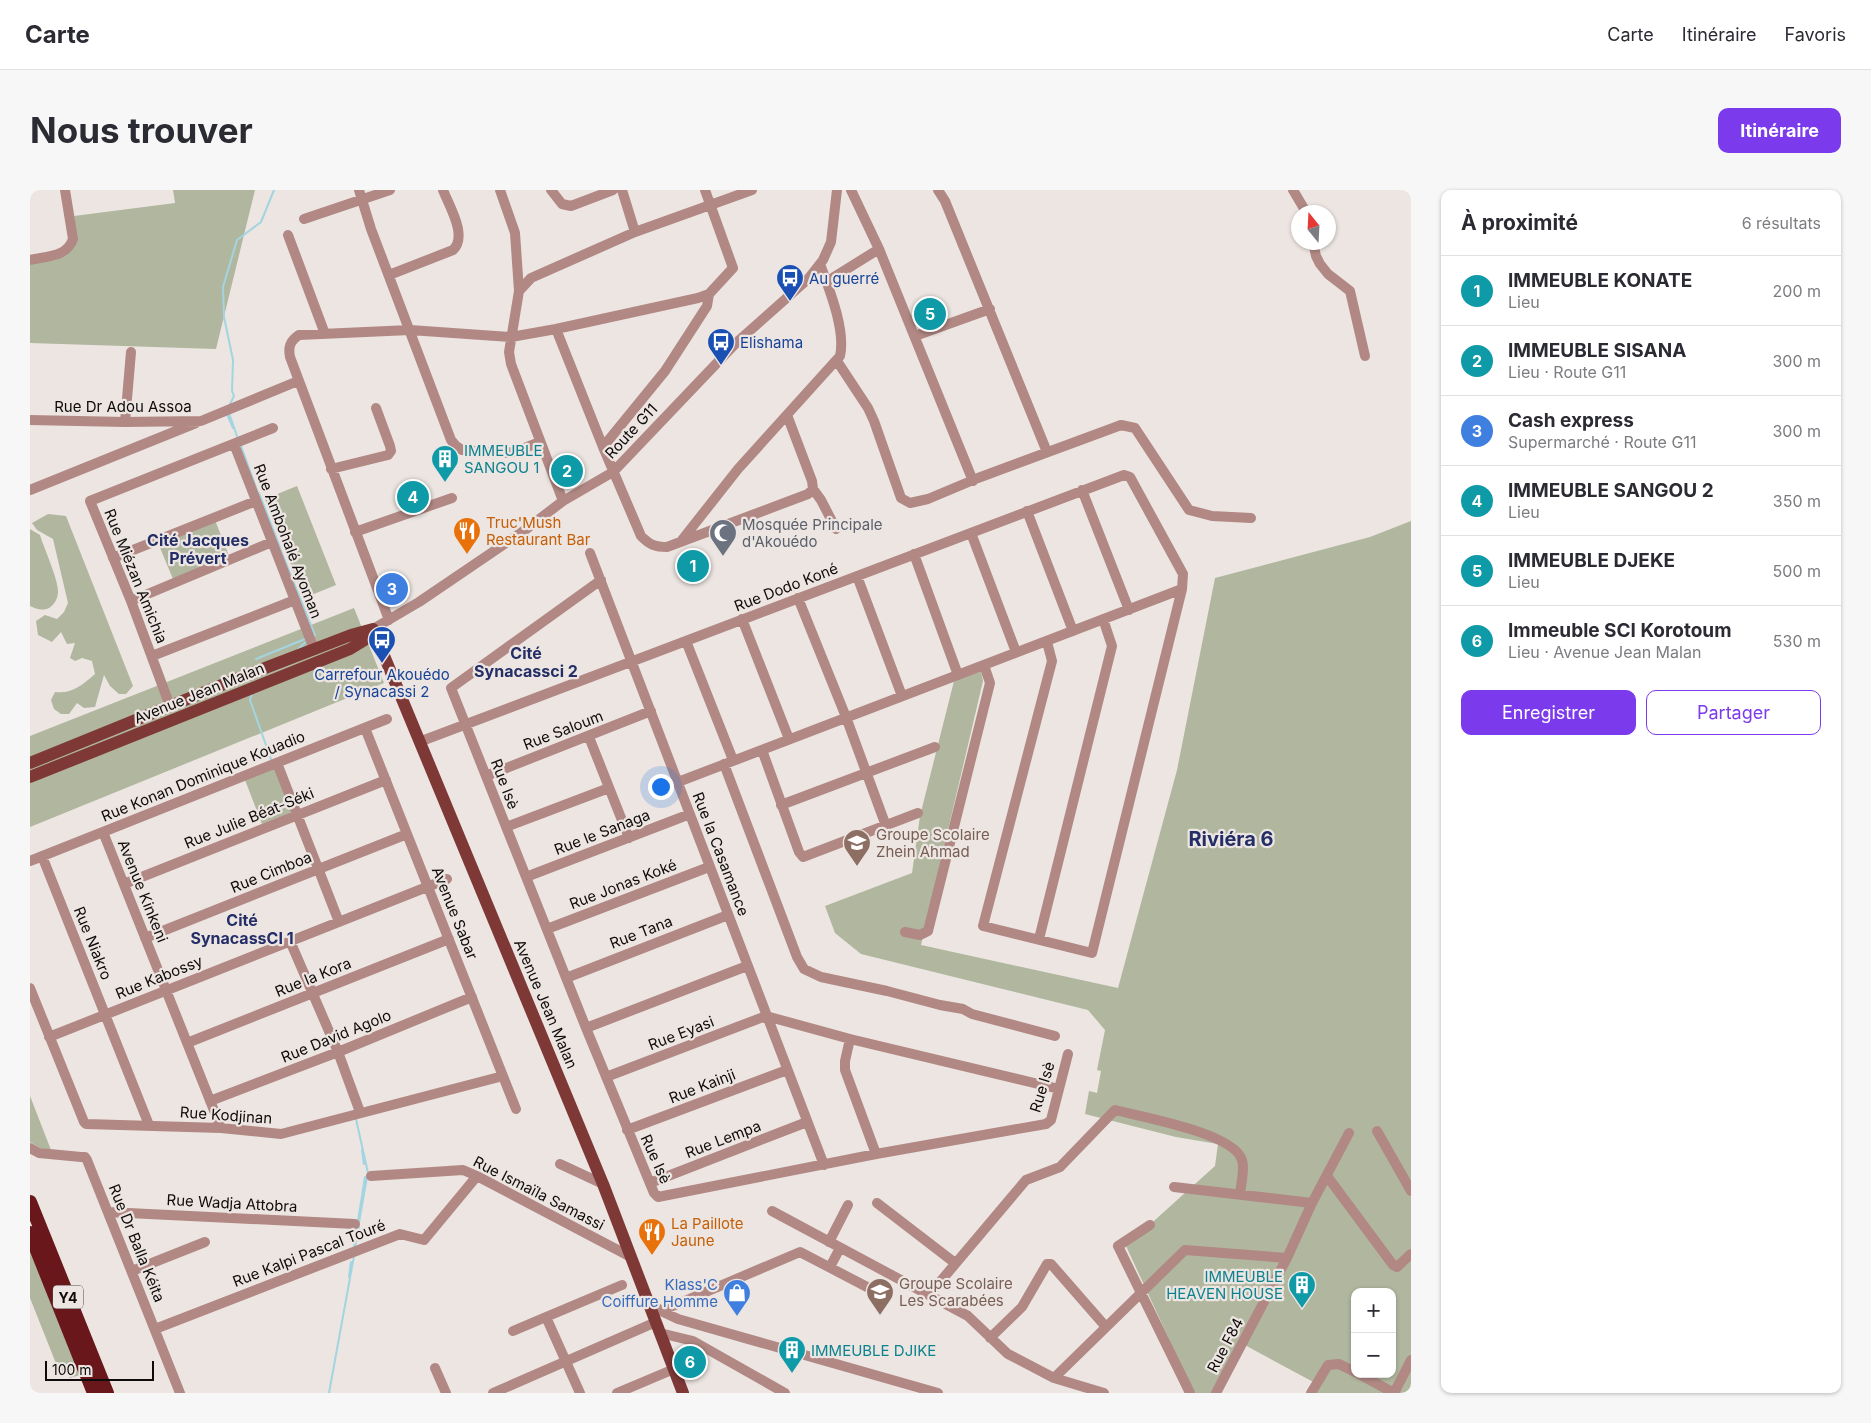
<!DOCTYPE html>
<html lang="fr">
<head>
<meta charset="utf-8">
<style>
	body { margin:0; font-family:Inter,sans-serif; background:#f7f7f7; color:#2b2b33 }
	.controls { position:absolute; right:15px; bottom:15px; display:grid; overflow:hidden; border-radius:10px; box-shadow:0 1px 4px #0004 }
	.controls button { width:45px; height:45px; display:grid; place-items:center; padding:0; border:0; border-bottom:1px solid #e1e1e2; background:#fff; color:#2b2b33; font:25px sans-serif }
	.compass { position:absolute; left:1261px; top:15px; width:45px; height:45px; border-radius:50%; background:#fff; box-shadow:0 1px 4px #0004; rotate:342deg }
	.scale { position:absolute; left:15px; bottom:12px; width:109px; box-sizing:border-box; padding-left:5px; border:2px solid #0e0b0a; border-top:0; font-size:14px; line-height:18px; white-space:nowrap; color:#0e0b0a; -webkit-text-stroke:4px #ece5e1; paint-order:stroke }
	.you { position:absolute; left:630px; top:596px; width:18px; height:18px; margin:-12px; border:4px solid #fff; border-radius:50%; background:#1a73e8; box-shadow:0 0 0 8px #1a73e833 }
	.badge { display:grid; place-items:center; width:32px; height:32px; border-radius:50%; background:#7c3aed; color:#fff; font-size:16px; font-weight:700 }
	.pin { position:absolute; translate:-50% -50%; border:2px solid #fff; box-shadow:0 1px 5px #0006 }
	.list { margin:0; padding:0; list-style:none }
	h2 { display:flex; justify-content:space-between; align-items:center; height:65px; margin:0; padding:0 20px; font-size:21px }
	h2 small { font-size:16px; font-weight:400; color:#7c7c81 }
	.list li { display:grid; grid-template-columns:32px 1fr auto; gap:15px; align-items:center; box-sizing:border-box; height:70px; padding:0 20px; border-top:1px solid #e1e1e2 }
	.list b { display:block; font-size:19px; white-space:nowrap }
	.list p { margin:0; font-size:16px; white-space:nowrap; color:#7c7c81 }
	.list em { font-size:16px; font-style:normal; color:#7c7c81 }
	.actions { display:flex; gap:10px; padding:15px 20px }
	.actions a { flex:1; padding:11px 0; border:1px solid #7c3aed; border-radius:10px; text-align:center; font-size:18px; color:#7c3aed }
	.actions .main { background:#7c3aed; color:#fff }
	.map { position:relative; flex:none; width:1381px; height:1203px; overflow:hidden; border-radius:10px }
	header { display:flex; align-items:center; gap:30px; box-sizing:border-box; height:70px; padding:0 25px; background:#fff; border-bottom:1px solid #e1e1e2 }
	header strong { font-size:24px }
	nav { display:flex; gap:28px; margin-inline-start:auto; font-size:18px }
	.intro { display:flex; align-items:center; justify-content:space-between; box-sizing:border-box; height:120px; padding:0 30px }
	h1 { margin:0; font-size:35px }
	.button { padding:12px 22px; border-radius:10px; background:#7c3aed; color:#fff; font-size:18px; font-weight:700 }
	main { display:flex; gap:30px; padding:0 30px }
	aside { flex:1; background:#fff; border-radius:10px; box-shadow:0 1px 4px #0004 }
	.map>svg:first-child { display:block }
</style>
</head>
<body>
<header>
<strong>Carte</strong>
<nav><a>Carte</a><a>Itinéraire</a><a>Favoris</a></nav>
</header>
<div class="intro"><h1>Nous trouver</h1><a class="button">Itinéraire</a></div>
<main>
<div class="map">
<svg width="1381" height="1203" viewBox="0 0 1381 1203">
	<rect width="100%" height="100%" fill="#ece5e1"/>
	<!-- green -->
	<path fill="#b0b79e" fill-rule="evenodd" d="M143 0H225L186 159 0 153V72L36 66 47 49 44 26 145 13Z
		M267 296 306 395 274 408 235 309Z
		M18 324 36 326 103 496 96 504H89L80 496 74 485 65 517 54 518 47 513 39 524H31L24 519 21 510 25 502C43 504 52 495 65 484L62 471 52 468 45 471 40 468 45 453 37 454 31 442 22 452 8 445 6 431 15 425 27 429 34 422 38 413 23 349 7 340 2 333Z
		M185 330 199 366 143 389 128 353Z
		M1381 331V1203H1282L1287 1194 1211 1153 1186 1203H1164L1096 1056 1185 976 1188 954 1146 947 1055 924 1059 901 1067 903 1071 881 1067 880 1075 840 1058 820 831 764 805 743 795 716 882 683 890 626 924 491 951 481 953 491 891 755 1088 798 1147 580 1185 388 1340 347ZM1325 1102H1362V1184H1325Z
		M0 339 10 345C14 358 28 389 28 401 28 408 25 414 19 418 12 421 6 419 0 416Z
		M324 418 354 493 0 637V546Z
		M244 578 262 622 232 634 215 590Z
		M0 906 21 960 10 958 0 952Z
		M0 1060 50 1185 40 1188 38 1183 31 1186 0 1108Z"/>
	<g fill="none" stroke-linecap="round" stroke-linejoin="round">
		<!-- stream -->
		<path stroke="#a3d4e1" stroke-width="2" d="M200 214 204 206 202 201 203 170 194 127 193 97 207 50 231 32 244 0
			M199 223 208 249
			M197 224 203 238
			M211 256 228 303
			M229 303 250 357
			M250 358 285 445 283 446
			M268 459 277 451
			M226 469 275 449
			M222 503 220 510 242 572
			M326 929 338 983
			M332 960 334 974
			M328 1031 335 987
			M329 1032 337 987
			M325 1057 329 1037
			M324 1058 327 1036
			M319 1087 321 1072
			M299 1203 324 1066"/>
		<!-- minor -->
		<path stroke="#b18884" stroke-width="10" d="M329 0 341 39 421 250 426 256 432 260 474 263 484 262 510 252
			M470 0 485 43 489 101 479 162 481 174 533 311
			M521 0 532 14 541 16 583 0
			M592 0 605 42
			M675 0 703 78 679 104
			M821 0 849 59 943 291
			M908 0 915 11 1017 262
			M1263 0 1276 22
			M274 29 360 0
			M258 45 295 144
			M1283 52 1286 66 1290 74 1298 84 1320 101 1335 166
			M0 70C17 66 37 67 43 49L35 0
			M359 85 423 60C438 46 419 16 413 0
			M796 92 849 59
			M489 101 501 88 605 42 722 0
			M526 139 573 257 611 346C620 355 625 357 637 357L778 304 783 299 782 291 757 225
			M885 146 960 119
			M807 171 838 218 844 231 871 308 880 313 898 309 948 288 1083 238 1091 235 1105 238 1159 320 1182 326 1221 328
			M0 230 95 232 171 231 268 191
			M95 232 101 162
			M204 254 284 459
			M301 279 358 265 361 261 360 256 346 218
			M783 299 791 310 806 339
			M0 300 166 233
			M1052 300 1099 420
			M997 321 1043 441
			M325 342 422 308
			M941 343 986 462
			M652 350 708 279 810 166C816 140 799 99 790 74
			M560 363 794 975
			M884 364 928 485
			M83 368 226 311
			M827 386 872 506
			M571 390 421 498 556 838 624 1003 628 1007 846 964 1016 934 1021 930 1038 864
			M768 408 816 527 856 636
			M101 411 242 352
			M712 429 759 549
			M359 430 260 167C258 157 260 151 269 145L380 140 481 147 526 139 668 108 679 104 677 116 635 181 573 257
			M343 439 389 412 495 340 533 311 583 282 706 153 778 89 793 70 801 52 807 0
			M656 451 703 570
			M122 466 265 410
			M140 516 101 411 60 311 243 238
			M335 538 486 919
			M559 547 599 648
			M389 552 1094 285 1100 287 1153 384 1152 399 1062 763 953 736 1022 471 1017 452
			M732 560 769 662 773 667 888 623
			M247 573 309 732
			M694 574 767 767 774 779 791 787 857 801 910 815 933 819 942 824 1025 846
			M456 586 621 521
			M648 592 1152 399
			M751 615 905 557
			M476 637 579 598
			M73 642 191 938
			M12 666 119 935
			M0 671 357 529
			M496 687 660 624
			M94 694 356 590
			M517 739 679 677
			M875 742 890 745 898 741 960 493 954 475
			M115 748 377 644
			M1009 749 1082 456 1073 429
			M260 751 308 862 330 922
			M536 788 698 725
			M0 798 54 932 56 934 191 938 251 944 473 886
			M556 838 717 776
			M19 847 417 689
			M820 849 815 871V880L846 964
			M157 853 419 749
			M576 887 736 826 820 849 1029 899
			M180 911 308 862 442 807
			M597 940 757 880
			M1347 941 1381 1001
			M0 958 9 963 51 967H55L57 970 150 1203
			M530 974 573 994
			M341 986 433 980 447 986 601 1067
			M1297 986 1363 1075 1367 1077 1381 1064
			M620 993 777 932
			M1144 997 1282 1013
			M847 1013 925 1073
			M742 1021 938 1126 978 1164 1024 1188 1074 1203
			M78 1022 325 1034
			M1120 1035 1088 1056 1160 1203
			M799 1052 818 1015
			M800 1077 810 1058
			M102 1081 175 1052
			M899 1105 996 990 1030 977 1085 920C1112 927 1204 943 1212 970 1215 979 1211 994 1210 1004
			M618 1111 631 1121 648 1129 908 1203
			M631 1121 770 1062 839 1098
			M125 1139 370 1044 394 1050 447 986
			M483 1141 516 1127
			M630 1143 663 1151 755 1203
			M960 1148 992 1117 1017 1074H1021L1076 1137
			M405 1178 416 1203
			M1329 1184 1364 1203
			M1024 1188 1155 1060 1257 1068
			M463 1203 626 1132
			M550 1203 516 1127 592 1095
			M587 1203 644 1179
			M1186 1203 1257 1068 1282 1013 1319 943
			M1281 1203 1298 1175 1309 1174 1325 1182
			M1364 1203 1381 1170"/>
		<!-- major -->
		<path stroke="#7e3836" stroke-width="12" d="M343 439 573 994 653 1203
			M0 573 209 488 321 445 343 439
			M0 587 320 459 338 448 343 439"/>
		<!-- highway -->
		<path stroke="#69171a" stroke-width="14" d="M0 1012 77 1203
			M0 1043 64 1203"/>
	</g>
	<!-- icons -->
	<defs>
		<symbol id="bus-pin" viewBox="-11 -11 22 30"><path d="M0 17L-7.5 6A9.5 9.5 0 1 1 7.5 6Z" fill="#1a4fb4" stroke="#ece5e1"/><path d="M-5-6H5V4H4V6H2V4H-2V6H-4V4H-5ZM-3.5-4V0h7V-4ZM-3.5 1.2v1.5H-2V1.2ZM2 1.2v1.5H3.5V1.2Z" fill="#fff"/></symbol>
		<symbol id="building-pin" viewBox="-11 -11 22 30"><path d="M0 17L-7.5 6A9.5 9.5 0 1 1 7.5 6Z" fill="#0f9aa8" stroke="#ece5e1"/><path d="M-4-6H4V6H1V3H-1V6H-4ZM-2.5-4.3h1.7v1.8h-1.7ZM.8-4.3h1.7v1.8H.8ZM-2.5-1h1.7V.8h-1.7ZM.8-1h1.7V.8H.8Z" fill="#fff"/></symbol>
		<symbol id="restaurant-pin" viewBox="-11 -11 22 30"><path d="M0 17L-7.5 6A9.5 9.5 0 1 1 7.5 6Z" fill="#e8710a" stroke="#ece5e1"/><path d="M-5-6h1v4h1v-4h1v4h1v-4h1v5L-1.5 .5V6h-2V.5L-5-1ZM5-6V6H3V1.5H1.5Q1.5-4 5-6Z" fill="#fff"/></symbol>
		<symbol id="mosque-pin" viewBox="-11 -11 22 30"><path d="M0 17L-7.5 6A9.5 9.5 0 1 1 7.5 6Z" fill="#6b7280" stroke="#ece5e1"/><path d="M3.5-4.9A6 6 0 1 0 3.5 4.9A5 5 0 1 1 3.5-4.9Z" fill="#fff"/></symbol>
		<symbol id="school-pin" viewBox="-11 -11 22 30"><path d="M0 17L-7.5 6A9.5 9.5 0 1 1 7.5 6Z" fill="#8d6e63" stroke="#ece5e1"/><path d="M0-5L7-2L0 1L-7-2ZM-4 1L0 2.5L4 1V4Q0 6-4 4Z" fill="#fff"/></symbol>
		<symbol id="shop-pin" viewBox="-11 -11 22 30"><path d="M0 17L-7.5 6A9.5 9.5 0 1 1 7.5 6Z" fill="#3f7fe0" stroke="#ece5e1"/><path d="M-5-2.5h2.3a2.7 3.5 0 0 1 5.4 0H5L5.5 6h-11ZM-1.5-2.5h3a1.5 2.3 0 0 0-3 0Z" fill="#fff"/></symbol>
	</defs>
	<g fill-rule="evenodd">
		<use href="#bus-pin" x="744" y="72" width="32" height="43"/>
		<use href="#bus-pin" x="675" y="136" width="32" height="43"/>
		<use href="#building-pin" x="399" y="253" width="32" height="43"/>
		<use href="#restaurant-pin" x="421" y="325" width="32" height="43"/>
		<use href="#mosque-pin" x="677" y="327" width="32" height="43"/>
		<use href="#bus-pin" x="336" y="434" width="32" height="43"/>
		<use href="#school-pin" x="811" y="637" width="32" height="43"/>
		<use href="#restaurant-pin" x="606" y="1026" width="32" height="43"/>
		<use href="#building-pin" x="1256" y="1079" width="32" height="43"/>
		<use href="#school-pin" x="834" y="1086" width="32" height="43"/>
		<use href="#shop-pin" x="691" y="1087" width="32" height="43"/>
		<use href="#building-pin" x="746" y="1144" width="32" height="43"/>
	</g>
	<g text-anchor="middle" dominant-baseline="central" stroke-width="4.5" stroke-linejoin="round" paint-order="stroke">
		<!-- shield labels -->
		<rect fill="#ece5e1" stroke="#514c4a" stroke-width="1" x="23" y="1095.5" width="30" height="23" rx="4"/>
		<g font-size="14" font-weight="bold" fill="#0e0b0a">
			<text x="38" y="1107">Y4</text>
		</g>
		<!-- transit labels -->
		<g font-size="15" fill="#164399" stroke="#ece5e1" text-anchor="start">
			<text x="779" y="88">Au guerré</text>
			<text x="710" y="152">Elishama</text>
			<text x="352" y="484" text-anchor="middle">Carrefour Akouédo<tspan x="352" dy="17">/ Synacassi 2</tspan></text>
		</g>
		<!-- street labels -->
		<g font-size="15" fill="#0e0b0a" stroke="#ece5e1">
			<text x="93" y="216">Rue Dr Adou Assoa</text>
			<text transform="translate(601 241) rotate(-47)">Route G11</text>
			<text transform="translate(258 351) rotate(69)">Rue Ambohalé Ayoman</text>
			<text transform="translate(106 386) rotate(68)">Rue Miézan Amichia</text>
			<text transform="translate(756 397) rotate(-21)">Rue Dodo Koné</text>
			<text transform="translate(169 503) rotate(-22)">Avenue Jean Malan</text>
			<text transform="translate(533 540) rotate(-21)">Rue Saloum</text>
			<text transform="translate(173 586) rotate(-22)">Rue Konan Dominique Kouadio</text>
			<text transform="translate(475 594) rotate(69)">Rue Isè</text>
			<text transform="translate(219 628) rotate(-22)">Rue Julie Béat-Séki</text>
			<text transform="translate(572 642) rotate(-21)">Rue le Sanaga</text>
			<text transform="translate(691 664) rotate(69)">Rue la Casamance</text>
			<text transform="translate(241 682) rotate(-22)">Rue Cimboa</text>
			<text transform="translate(593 694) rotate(-21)">Rue Jonas Koké</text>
			<text transform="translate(113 701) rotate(68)">Avenue Kinkeni</text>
			<text transform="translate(425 723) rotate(68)">Avenue Sabar</text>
			<text transform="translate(611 742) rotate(-21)">Rue Tana</text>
			<text transform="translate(63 753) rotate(68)">Rue Niakro</text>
			<text transform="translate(129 787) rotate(-22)">Rue Kabossy</text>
			<text transform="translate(283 787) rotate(-22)">Rue la Kora</text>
			<text transform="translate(516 814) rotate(67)">Avenue Jean Malan</text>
			<text transform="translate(651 843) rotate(-21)">Rue Eyasi</text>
			<text transform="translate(306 846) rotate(-22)">Rue David Agolo</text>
			<text transform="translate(672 896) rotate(-21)">Rue Kainji</text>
			<text transform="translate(1012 897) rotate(-73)">Rue Isè</text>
			<text transform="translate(196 925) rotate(4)">Rue Kodjinan</text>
			<text transform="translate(693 949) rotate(-21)">Rue Lempa</text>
			<text transform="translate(626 969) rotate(66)">Rue Isè</text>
			<text transform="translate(509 1003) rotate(27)">Rue Ismaïla Samassi</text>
			<text transform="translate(202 1013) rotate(3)">Rue Wadja Attobra</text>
			<text transform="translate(107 1053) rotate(68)">Rue Dr Balla Kéita</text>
			<text transform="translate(279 1063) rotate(-21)">Rue Kalpi Pascal Touré</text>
			<text transform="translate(1195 1155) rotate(-62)">Rue F84</text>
		</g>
		<!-- culture labels -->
		<g font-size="15" fill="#0d838f" stroke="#ece5e1" text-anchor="start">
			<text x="434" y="260">IMMEUBLE<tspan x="434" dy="17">SANGOU 1</tspan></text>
			<text x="1253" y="1086" text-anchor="end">IMMEUBLE<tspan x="1253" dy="17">HEAVEN HOUSE</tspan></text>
			<text x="781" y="1160">IMMEUBLE DJIKE</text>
		</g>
		<!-- food labels -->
		<g font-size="15" fill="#c56008" stroke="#ece5e1" text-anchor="start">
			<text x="456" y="332">Truc'Mush<tspan x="456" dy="17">Restaurant Bar</tspan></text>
			<text x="641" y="1033">La Paillote<tspan x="641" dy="17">Jaune</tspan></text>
		</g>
		<!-- worship labels -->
		<g font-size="15" fill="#5b616d" stroke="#ece5e1" text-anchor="start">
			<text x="712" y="334">Mosquée Principale<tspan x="712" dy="17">d'Akouédo</tspan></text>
		</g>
		<!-- education labels -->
		<g font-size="15" fill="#785e54" stroke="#ece5e1" text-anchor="start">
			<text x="846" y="644">Groupe Scolaire<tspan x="846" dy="17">Zhein Ahmad</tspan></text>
			<text x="869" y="1093">Groupe Scolaire<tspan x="869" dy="17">Les Scarabées</tspan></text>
		</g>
		<!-- shop labels -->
		<g font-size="15" fill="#366cbe" stroke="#ece5e1" text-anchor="end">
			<text x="688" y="1094">Klass'C<tspan x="688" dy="17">Coiffure Homme</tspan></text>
		</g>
		<!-- neighbourhood labels -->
		<g font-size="16" font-weight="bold" fill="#232e67" stroke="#ece5e1">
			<text x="168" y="350">Cité Jacques<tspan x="168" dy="18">Prévert</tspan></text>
			<text x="496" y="463">Cité<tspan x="496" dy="18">Synacassci 2</tspan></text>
			<text x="212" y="730">Cité<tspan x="212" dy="18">SynacassCI 1</tspan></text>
		</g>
		<!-- district labels -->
		<g font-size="20" font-weight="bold" fill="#232e67" stroke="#ece5e1">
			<text x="1201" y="649">Riviéra 6</text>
		</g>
	</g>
</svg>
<div class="controls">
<button>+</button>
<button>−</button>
</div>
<svg class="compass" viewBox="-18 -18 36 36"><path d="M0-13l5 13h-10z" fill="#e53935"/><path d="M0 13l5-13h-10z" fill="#7c7c81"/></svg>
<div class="scale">100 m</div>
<div class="you"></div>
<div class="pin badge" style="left:663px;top:376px;background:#0f9aa8">1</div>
<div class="pin badge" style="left:537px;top:281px;background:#0f9aa8">2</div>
<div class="pin badge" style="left:362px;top:399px;background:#3f7fe0">3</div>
<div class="pin badge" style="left:383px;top:307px;background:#0f9aa8">4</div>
<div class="pin badge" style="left:900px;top:124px;background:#0f9aa8">5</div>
<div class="pin badge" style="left:660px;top:1172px;background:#0f9aa8">6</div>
</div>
<aside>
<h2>À proximité<small>6 résultats</small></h2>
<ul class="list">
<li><span class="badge" style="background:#0f9aa8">1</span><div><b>IMMEUBLE KONATE</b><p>Lieu</p></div><em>200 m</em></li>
<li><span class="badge" style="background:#0f9aa8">2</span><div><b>IMMEUBLE SISANA</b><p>Lieu · Route G11</p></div><em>300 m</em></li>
<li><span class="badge" style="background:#3f7fe0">3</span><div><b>Cash express</b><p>Supermarché · Route G11</p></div><em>300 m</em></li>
<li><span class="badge" style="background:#0f9aa8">4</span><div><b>IMMEUBLE SANGOU 2</b><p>Lieu</p></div><em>350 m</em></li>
<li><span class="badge" style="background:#0f9aa8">5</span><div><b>IMMEUBLE DJEKE</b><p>Lieu</p></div><em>500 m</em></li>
<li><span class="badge" style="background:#0f9aa8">6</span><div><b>Immeuble SCI Korotoum</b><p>Lieu · Avenue Jean Malan</p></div><em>530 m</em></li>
</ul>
<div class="actions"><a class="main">Enregistrer</a><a>Partager</a></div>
</aside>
</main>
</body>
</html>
